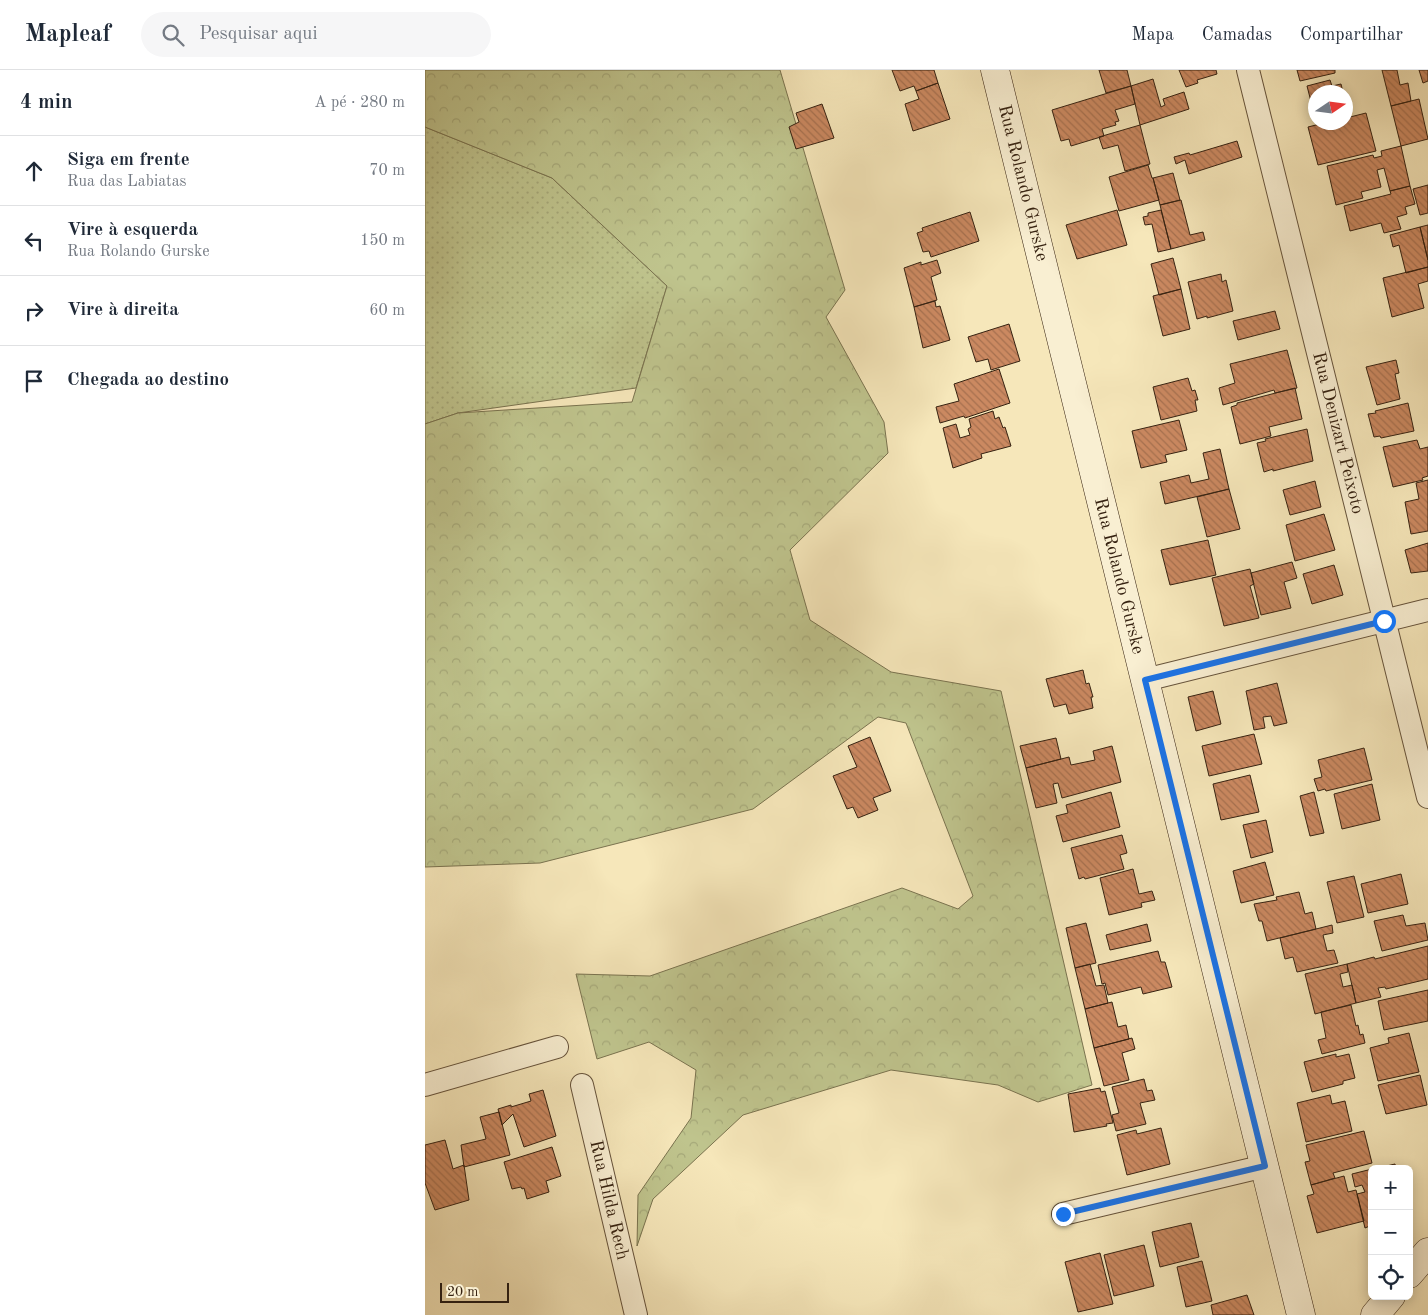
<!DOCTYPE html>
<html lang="pt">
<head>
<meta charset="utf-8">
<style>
	body { margin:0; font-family:"Old Standard TT",serif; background:#f6f6f7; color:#1f2937 }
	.controls { position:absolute; right:15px; bottom:15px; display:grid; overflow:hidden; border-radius:8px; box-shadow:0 2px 12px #0003 }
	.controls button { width:45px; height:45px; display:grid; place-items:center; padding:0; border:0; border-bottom:1px solid #e0e1e3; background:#fff; color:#1f2937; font:25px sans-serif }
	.compass { position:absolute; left:883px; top:15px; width:45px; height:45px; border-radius:50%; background:#fff; box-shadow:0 2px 12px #0003; rotate:77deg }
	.scale { position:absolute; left:15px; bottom:12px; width:69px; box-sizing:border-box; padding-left:5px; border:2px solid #362211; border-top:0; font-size:14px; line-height:18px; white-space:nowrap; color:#362211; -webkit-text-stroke:4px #f9efd2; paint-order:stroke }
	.stop { position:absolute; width:15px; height:15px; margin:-11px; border:4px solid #1a73e8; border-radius:50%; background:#fff }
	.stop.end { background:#1a73e8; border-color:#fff; box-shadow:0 1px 5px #0008 }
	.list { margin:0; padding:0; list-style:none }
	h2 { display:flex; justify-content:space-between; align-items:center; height:65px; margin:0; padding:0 20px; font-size:21px }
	h2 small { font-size:16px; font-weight:400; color:#747a83 }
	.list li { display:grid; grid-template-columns:32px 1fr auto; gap:15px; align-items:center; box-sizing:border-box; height:70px; padding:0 20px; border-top:1px solid #e0e1e3 }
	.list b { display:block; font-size:19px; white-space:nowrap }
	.list p { margin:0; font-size:16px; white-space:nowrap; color:#747a83 }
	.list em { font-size:16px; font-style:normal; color:#747a83 }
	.icon { flex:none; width:28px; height:28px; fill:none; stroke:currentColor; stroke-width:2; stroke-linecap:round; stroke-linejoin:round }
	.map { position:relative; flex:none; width:1003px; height:1245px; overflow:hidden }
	header { display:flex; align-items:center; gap:30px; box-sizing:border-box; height:70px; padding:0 25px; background:#fff; border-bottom:1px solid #e0e1e3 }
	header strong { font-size:24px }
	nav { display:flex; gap:28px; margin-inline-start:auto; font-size:18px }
	.search { width:350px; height:45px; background:#f6f6f7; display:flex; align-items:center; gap:12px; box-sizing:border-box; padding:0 18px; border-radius:28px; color:#747a83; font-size:19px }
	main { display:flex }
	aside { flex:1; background:#fff }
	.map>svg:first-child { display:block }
</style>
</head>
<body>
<header>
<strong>Mapleaf</strong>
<div class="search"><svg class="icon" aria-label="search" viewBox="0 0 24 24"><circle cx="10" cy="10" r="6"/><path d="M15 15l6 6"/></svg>Pesquisar aqui</div>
<nav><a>Mapa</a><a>Camadas</a><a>Compartilhar</a></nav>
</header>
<main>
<aside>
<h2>4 min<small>A pé · 280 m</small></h2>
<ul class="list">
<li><svg class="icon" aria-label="ahead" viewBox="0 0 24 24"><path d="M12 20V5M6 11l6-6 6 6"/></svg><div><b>Siga em frente</b><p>Rua das Labiatas</p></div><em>70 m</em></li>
<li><svg class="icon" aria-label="left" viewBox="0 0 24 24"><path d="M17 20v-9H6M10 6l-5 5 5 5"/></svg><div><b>Vire à esquerda</b><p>Rua Rolando Gurske</p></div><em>150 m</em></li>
<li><svg class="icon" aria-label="right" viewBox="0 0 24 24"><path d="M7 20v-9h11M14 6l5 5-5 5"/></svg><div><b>Vire à direita</b></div><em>60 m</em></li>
<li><svg class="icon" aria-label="arrive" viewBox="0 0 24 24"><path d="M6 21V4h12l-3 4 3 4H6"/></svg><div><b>Chegada ao destino</b></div></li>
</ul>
</aside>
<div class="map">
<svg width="1003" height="1245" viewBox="0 0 1003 1245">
	<defs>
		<pattern id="grass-dots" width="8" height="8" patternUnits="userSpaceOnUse" patternTransform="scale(1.25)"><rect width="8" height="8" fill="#bfc48d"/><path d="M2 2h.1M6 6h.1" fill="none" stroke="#a5a879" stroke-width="1.8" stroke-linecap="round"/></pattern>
		<pattern id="forest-crowns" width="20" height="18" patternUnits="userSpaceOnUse" patternTransform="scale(1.25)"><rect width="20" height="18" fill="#bfc48d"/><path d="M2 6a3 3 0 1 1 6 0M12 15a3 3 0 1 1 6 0" fill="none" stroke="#a5a879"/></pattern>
		<pattern id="building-back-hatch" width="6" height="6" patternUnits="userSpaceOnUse" patternTransform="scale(1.25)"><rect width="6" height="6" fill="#cb8961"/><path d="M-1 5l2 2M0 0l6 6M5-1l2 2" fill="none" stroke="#a6704f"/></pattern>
	</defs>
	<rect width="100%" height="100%" fill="#f6e7ba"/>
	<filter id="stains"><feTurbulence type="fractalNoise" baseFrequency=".004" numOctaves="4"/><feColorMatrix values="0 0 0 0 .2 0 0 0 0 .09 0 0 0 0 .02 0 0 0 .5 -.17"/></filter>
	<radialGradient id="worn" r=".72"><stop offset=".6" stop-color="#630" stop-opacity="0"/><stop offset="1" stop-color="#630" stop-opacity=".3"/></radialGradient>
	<!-- grass -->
	<path fill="url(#grass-dots)" stroke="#7a734f" d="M0 57 127 108 242 216 211 318 33 343 0 354Z"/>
	<!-- forest -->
	<path fill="url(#forest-crowns)" stroke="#7a734f" d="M0 0H355L420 220 401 247 459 352 463 383 365 480 385 550 466 602 576 621 667 1015 613 1032 573 1015 466 1000 318 1045 228 1129 212 1176 213 1125 266 1048 271 1000 224 972 172 989 151 904 225 906 477 818 533 839 548 826 481 653 453 647 328 739 115 793 0 797V354L33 343 207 332 242 216 127 108 0 57Z"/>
	<!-- building -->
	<path fill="url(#building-back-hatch)" stroke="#362211" d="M467 0H509L513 13 491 21 489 16 475 21Z
		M674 0H702L706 16 681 23Z
		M754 0H791L792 4 772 10 773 13 761 17Z
		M872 0H910V3L875 11Z
		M957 0H972L975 15 983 13 986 31 966 36Z
		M994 0H1003V11L998 13Z
		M728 9 736 37 740 35 738 29 759 22 764 39 715 55 706 16Z
		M905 10 907 16 916 14 918 22H891V51L882 16Z
		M513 13 525 49 488 61 480 34 494 29 491 21Z
		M706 16 710 34 690 40 694 51 690 52 691 55 677 59 679 66 646 76 644 69 636 71 627 40Z
		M994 29 1003 69 976 76 966 36Z
		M397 34 409 68 371 79 364 57 374 52 371 43Z
		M941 43 951 81 893 95 883 57 903 52H921V48Z
		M715 55 725 94 700 101 693 75 678 79 674 67Z
		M812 71 817 87 764 104 760 90 751 94 749 87 764 83 765 85Z
		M976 76 985 116 965 121 959 98 952 100 956 117 936 122 938 128 911 135 902 96 948 85 949 88 957 86 956 81Z
		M723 95 727 108H728L734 130 694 141 684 107Z
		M748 103 755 130 735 135 728 108Z
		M1003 115V143L995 145 988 119Z
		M985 116 990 134 980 137 982 144 972 147 976 159 959 163 956 153 925 161 919 136 966 124 965 121Z
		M756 130 765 165 778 162 780 170 746 179 735 135Z
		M692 140 702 175 652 189 641 155Z
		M736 140 746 179 733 182 727 154 720 155 718 147 723 146V143Z
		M545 142 554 171 506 187 504 181 498 182 492 163 498 161 497 158Z
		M1003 155V190L995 157Z
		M995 157 1003 190V197L981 203 974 175 968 177 965 165Z
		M748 188 756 219 734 225 726 194Z
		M512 190 516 203 506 207 512 230 489 237 479 198 496 192V195Z
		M1003 197V211L993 214 999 238 967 247 958 208Z
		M796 204 797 212 801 210 808 241 782 248V246L772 249 763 212Z
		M756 219 765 259 738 266 728 226Z
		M510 231 511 237 515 236 525 270 498 278 489 237Z
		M850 241 855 259 813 270 808 251Z
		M584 254 595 291 566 300 563 289 551 292 543 267Z
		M862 280 872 318 850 323 849 320 798 335 794 318 810 313 805 294Z
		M971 290 974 303 970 304 975 329 952 335 941 297Z
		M574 299 585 333 540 348 539 346 515 353 511 337 534 331 529 314Z
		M763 308 767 321 770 320 773 330H770L772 341 736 350 728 317Z
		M870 318 877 349 844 357 846 366 815 374 806 337 812 335V333Z
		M983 333 989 361 956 368 955 366 949 367 943 344 951 343 950 341Z
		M568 341 570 349 574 347 578 358 580 357 586 376 556 384 557 388 528 398 518 358 531 354 535 368 545 365 543 359 546 357 544 349Z
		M754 350 762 380 740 385 742 392 716 398 707 361Z
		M882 359 888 391 848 401V399L839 402 832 373 841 371 840 369Z
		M992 370 995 379 1003 377V406L997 408 998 410 968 417 958 377Z
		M795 379 804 419 740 434 735 412 764 405 766 413 784 409 778 383Z
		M1003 410V461L986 464 980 432 994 429 991 413Z
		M890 411 896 437 865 445 858 420Z
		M804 419 815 459 782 467 772 427Z
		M899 444 910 480 870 491 861 455Z
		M783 470 791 505 745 515 736 480Z
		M1003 473V501L986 503 980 480Z
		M867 492 872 508 859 512 866 538 836 545 826 503Z
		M909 495 918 525 887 534 878 504Z
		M825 499 829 514 825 516 834 548 799 556 787 508Z
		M658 600 661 614 664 613 668 627H666L668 638 644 644 641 634 629 637 621 609Z
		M852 613 862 653 849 656 846 646 838 647 840 658 829 660 821 621Z
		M788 621 796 654 771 661 763 627Z
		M829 664 837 694 784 706 777 676Z
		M445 667 466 721 448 728 453 740 433 748 428 737 422 739 408 706 432 697 423 676Z
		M631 668 636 689 601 698 595 676Z
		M687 676 696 712 637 728 633 713 628 714 632 733 611 738 601 698 644 687 646 695 670 690 668 681Z
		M939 678 947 710 901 721 900 719 893 721 889 709 897 707 893 690Z
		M825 705 834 742 796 750 788 714Z
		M947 714 955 750 917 759 909 724Z
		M686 722 695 757 638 772 631 746 643 743 641 735Z
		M889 722 899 763 885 766 875 726Z
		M841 750 848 782 826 788 818 755Z
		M697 765 702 783 695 785 699 799 660 809 659 807 654 809 646 778Z
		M840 792 849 825 816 833 808 801Z
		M708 799 714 824 727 821 730 830 716 833 717 837 684 845 675 808Z
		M976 804 983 834 943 843 936 814Z
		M929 806 939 847 912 853 902 812Z
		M874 822 880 844 887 842 891 859 842 871 837 851H834L829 834 852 830 851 827Z
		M978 845 981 856 1000 853 1003 870 957 881 949 851Z
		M661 853 671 893 650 898 641 858Z
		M722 854 726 871 685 880 681 865Z
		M907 855 908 863 898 865 902 881 909 880 913 893 872 902 868 887 860 889 855 868Z
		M1003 876V909L961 919 960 917 953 918 956 927 931 933 922 894 949 887 950 889Z
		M733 881 736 892H740L747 917 718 924 716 917 683 925 680 913 677 914 673 895Z
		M665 894 671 916 679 915 683 933 660 939 650 898Z
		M922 894 923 902 915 904 918 917 927 915 931 933 890 944 880 904Z
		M1003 920V951L959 960 953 931Z
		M687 932 693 957 701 955 704 969 669 978 660 939Z
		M926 935 931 956 933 955 935 965 938 964 940 973 897 984 893 970 901 968 896 942Z
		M984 963 994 1002 953 1011 945 978 964 973 963 968Z
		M707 968 710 979 697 983 704 1010 679 1016 669 978Z
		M911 984V987L924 984 930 1008 918 1011V1014L887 1022 879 992Z
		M995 1005 1002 1035 961 1044 953 1015Z
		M719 1009 722 1021 727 1020 730 1030 715 1033 721 1054 691 1061 687 1045 694 1043 687 1017Z
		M675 1018 676 1022 680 1021 688 1053 681 1054 682 1056 649 1062 643 1024Z
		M118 1020 131 1066 99 1077 88 1044 77 1055 73 1039 86 1035V1037L106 1031 104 1024Z
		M905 1025 907 1034 920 1031 927 1061 881 1072 872 1033Z
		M74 1042 85 1085 39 1097 36 1075 61 1069 55 1047Z
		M736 1058 745 1094 702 1105 692 1065 711 1060 712 1064Z
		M939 1061 947 1093 908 1103 910 1108 886 1115 880 1092 885 1091 881 1075Z
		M20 1070 28 1099 39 1095 44 1130 10 1140 0 1113V1075Z
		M127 1077 136 1106 121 1111 124 1122 102 1129 99 1118 97 1119 96 1117 87 1119 79 1092Z
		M970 1094 971 1099H949Z
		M947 1099V1155L940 1158 932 1124 940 1122 937 1115 930 1117 927 1104Z
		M919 1106 923 1122 931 1120 939 1151 892 1163 882 1126 889 1124 886 1115Z
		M766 1153 774 1187 735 1197 727 1162Z
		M719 1175 729 1216 689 1226 679 1185Z
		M675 1183 688 1234 653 1242 640 1192Z
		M777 1191 787 1231 761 1237 752 1197Z
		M822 1225 829 1245H788L786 1235Z"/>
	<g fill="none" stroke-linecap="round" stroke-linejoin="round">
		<defs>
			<path id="street" d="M823 0 1003 727
				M720 610 1003 540
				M0 1015 132 977
				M157 1015 211 1245
				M638 1144 840 1096"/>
			<path id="secondary" d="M570 0 876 1245
				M984 1204 1003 1182
				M950 1245 966 1226"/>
		</defs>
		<!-- street casing -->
		<use href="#street" stroke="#66533b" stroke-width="24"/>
		<!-- secondary casing -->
		<use href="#secondary" stroke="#362211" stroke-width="29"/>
		<!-- street -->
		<use href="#street" stroke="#f9efd2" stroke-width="22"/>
		<!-- secondary -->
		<use href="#secondary" stroke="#f9efd2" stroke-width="28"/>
	</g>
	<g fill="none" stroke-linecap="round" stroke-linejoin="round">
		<!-- route -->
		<path stroke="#1a73e8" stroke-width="6" d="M638 1144 840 1096 720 610 959 551"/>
	</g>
	<g text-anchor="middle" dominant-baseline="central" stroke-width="4" stroke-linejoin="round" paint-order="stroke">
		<!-- street labels -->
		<g font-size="18" fill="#362211" stroke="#f9efd2">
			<text transform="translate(598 113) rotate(76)">Rua Rolando Gurske</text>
			<text transform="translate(913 363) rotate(76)">Rua Denizart Peixoto</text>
			<text transform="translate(694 506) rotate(76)">Rua Rolando Gurske</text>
			<text transform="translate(184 1130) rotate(77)">Rua Hilda Rech</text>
		</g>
	</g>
	<rect width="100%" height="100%" filter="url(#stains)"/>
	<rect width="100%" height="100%" fill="url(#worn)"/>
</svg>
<div class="controls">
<button>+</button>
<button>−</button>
<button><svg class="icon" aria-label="locate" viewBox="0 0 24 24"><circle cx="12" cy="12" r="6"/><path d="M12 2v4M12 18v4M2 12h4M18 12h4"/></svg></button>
</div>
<svg class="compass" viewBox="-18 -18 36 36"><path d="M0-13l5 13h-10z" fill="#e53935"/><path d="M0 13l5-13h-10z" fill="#747a83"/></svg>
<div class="scale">20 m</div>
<div class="stop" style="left:959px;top:551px"></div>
<div class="stop end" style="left:638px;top:1144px"></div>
</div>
</main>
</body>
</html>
